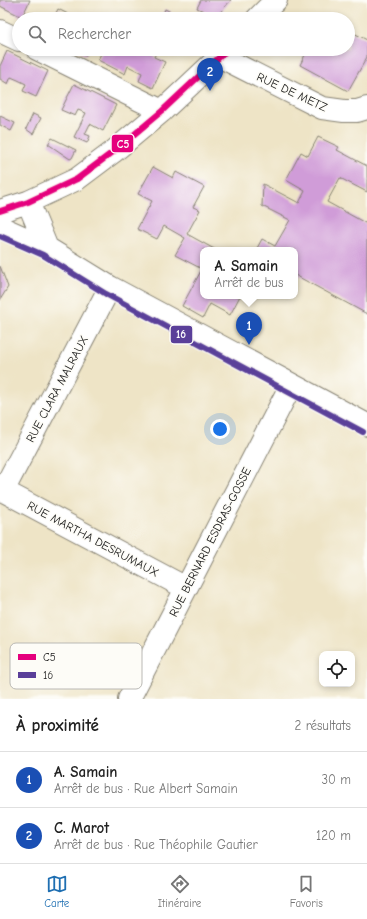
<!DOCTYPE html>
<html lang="fr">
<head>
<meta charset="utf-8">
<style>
	body { margin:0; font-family:"Comic Neue",sans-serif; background:#f2f2f2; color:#222 }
	.controls { position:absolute; right:12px; bottom:12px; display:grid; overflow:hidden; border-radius:8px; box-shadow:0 2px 6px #0003 }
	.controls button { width:36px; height:36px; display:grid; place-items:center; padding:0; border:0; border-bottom:1px solid #e0e0e0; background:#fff; color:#222; font:20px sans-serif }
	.you { position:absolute; left:220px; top:429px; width:14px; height:14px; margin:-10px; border:3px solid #fff; border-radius:50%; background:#1a73e8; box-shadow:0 0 0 6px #1a73e833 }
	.badge { display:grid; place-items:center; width:26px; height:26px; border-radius:50%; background:#1f6fb2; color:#fff; font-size:13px; font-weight:700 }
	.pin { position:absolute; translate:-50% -33px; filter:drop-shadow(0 1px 2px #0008) }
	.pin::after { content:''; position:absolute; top:21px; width:14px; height:12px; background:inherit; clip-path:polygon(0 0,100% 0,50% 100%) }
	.popup { position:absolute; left:200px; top:247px; width:98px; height:52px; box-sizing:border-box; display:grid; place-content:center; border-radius:8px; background:#fff; filter:drop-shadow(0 1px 3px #0005); font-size:13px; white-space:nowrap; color:#767676 }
	.popup b { font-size:15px; color:#222 }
	.popup::after { content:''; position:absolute; left:50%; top:100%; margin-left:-8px; border:8px solid transparent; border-top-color:#fff }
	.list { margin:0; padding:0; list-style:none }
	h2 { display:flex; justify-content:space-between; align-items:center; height:52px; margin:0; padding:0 16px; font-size:17px }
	h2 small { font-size:13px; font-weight:400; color:#767676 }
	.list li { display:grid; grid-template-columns:26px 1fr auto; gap:12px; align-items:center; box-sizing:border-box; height:56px; padding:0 16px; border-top:1px solid #e0e0e0 }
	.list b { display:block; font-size:15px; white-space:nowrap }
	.list p { margin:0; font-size:13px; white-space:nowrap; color:#767676 }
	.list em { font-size:13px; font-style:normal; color:#767676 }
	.icon { flex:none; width:22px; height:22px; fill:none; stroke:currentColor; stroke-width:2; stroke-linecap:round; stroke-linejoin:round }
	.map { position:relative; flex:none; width:367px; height:699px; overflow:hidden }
	.search { position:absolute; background:#fff; box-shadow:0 2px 6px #0003; left:12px; right:12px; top:12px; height:44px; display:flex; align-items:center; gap:10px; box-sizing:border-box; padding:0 14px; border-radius:22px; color:#767676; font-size:15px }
	.sheet { height:164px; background:#fff }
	nav { display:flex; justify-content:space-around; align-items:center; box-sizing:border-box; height:56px; border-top:1px solid #e0e0e0; background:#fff; font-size:11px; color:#767676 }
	nav a { display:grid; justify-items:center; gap:2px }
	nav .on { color:#1f6fb2 }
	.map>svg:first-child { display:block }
</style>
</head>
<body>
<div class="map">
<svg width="367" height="699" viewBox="0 0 367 699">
	<rect width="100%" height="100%" fill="#fdfcf7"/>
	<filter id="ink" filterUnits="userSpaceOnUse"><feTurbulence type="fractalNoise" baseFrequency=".025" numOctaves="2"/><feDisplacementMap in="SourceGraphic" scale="8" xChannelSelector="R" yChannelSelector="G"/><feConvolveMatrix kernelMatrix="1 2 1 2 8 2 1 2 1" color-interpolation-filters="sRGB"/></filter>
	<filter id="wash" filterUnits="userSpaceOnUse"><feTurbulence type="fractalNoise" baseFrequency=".012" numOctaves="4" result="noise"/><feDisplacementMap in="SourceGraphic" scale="16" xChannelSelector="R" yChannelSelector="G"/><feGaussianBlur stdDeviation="0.9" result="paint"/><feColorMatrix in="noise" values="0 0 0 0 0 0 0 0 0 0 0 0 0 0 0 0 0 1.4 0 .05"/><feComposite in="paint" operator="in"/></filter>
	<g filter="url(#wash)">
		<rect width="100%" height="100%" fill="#eee4c6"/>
		<g id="blocks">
			<!-- building -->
			<path fill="#d09cd8" d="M0 0H30L22 17 0 6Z
				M201 0H231L216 17 197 8Z
				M58 9 78 19H53Z
				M165 9 171 12 167 19H161Z
				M348 30 367 40V57L348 91 300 65 308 49H348Z
				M74 49H89L86 55Z
				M103 49H138L145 52 146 49H152L157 51 154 57 165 62 153 88 139 81 142 73 128 66 125 74 98 60Z
				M7 51 48 71 36 97 23 91 26 84 18 80 11 77 8 84 0 79V66Z
				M74 84 116 105 103 131 90 124 85 134 90 136 87 143 74 137 86 113 78 110 75 116 61 110Z
				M33 114 41 118 33 134 26 129Z
				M0 116 15 123 11 131 0 125Z
				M318 137 339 147 337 150 367 166V192L340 178 327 202 367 224V314L295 275V250H256L262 239 275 246 290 220 262 206 263 184 299 203 305 191 286 180 301 152 308 156Z
				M52 138 76 150 72 158 70 159 48 144Z
				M153 167 173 178 176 172 204 187 193 207 200 210 187 234 216 250H203V296H240L230 315 210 304 203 318 182 306 202 269 175 255 185 238 164 226 157 239 137 229 152 201 138 194Z
				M0 266 8 287 0 300Z"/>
		</g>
	</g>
	<g filter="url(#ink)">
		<use href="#blocks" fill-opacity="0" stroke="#858071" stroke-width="1"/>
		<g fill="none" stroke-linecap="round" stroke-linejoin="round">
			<defs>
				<path id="minor" d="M257 19 276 0
					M0 31 19 40
					M37 49 162 111
					M221 57 322 108 344 111H357L367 108
					M28 202 47 248
					M0 211 28 202 77 179 113 152 162 111 228 49
					M0 227 47 248 110 287 367 425
					M0 489 186 588
					M3 491 110 287
					M129 699 291 385"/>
			</defs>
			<!-- minor casing -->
			<use href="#minor" stroke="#858071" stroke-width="24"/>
			<!-- minor -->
			<use href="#minor" stroke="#fff" stroke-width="22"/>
			<defs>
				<path id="bus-1" d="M0 211 28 202 77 179 113 152 162 111 228 49"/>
				<path id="bus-2" d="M0 236 43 255 106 294 363 432"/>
			</defs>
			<!-- bus-1 casing -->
			<use href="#bus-1" stroke="#fdfcf7" stroke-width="9"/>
			<!-- bus-2 casing -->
			<use href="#bus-2" stroke="#fdfcf7" stroke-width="9"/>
			<!-- bus-1 -->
			<use href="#bus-1" stroke="#e5007d" stroke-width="6"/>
			<!-- bus-2 -->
			<use href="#bus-2" stroke="#5a3f99" stroke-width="6"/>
		</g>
	</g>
	<g text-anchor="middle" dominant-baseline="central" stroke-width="3" stroke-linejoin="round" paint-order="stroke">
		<!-- street labels -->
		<g font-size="12" fill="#1c1c1c" stroke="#fdfcf7">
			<text transform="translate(292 92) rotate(25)">RUE DE METZ</text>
			<text transform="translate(57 389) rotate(-62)">RUE CLARA MALRAUX</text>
			<text transform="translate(93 539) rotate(28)">RUE MARTHA DESRUMAUX</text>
			<text transform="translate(210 542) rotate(-63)">RUE BERNARD ESDRAS-GOSSE</text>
		</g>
	</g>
	<!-- legend -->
	<rect x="10" y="643" width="132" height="46" rx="6" fill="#fdfcf7" stroke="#bab9b5" stroke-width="1"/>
	<rect x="18" y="654" width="18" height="6" fill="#e5007d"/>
	<rect x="18" y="672" width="18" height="6" fill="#5a3f99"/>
	<g font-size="11" fill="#1c1c1c">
		<text x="43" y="661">C5</text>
		<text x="43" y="679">16</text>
	</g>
	<g stroke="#fdfcf7" stroke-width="1.5">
		<rect x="111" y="134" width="23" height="19" rx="4" fill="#e5007d"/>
		<rect x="170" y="325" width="23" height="19" rx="4" fill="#5a3f99"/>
	</g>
	<g font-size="11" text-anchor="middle" font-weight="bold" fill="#fff">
		<text x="123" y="148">C5</text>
		<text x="181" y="338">16</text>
	</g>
</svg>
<div class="controls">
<button><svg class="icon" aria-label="locate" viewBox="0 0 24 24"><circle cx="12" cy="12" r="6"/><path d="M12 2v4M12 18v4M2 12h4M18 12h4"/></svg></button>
</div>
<div class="you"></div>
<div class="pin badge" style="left:249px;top:345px;background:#1a4fb4">1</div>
<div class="popup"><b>A. Samain</b>Arrêt de bus</div>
<div class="pin badge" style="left:210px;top:91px;background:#1a4fb4">2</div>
<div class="search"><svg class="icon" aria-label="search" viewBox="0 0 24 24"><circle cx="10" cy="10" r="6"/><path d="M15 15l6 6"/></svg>Rechercher</div>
</div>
<section class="sheet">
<h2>À proximité<small>2 résultats</small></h2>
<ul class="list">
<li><span class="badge" style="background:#1a4fb4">1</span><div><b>A. Samain</b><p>Arrêt de bus · Rue Albert Samain</p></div><em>30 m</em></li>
<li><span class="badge" style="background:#1a4fb4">2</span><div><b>C. Marot</b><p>Arrêt de bus · Rue Théophile Gautier</p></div><em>120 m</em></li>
</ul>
</section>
<nav>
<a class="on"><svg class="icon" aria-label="map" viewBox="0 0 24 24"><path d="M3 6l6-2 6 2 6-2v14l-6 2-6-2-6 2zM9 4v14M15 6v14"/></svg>Carte</a>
<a><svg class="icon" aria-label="directions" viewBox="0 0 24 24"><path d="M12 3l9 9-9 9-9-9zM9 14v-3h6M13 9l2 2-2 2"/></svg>Itinéraire</a>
<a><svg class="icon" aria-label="saved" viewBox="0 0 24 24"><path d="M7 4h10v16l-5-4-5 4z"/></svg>Favoris</a>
</nav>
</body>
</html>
